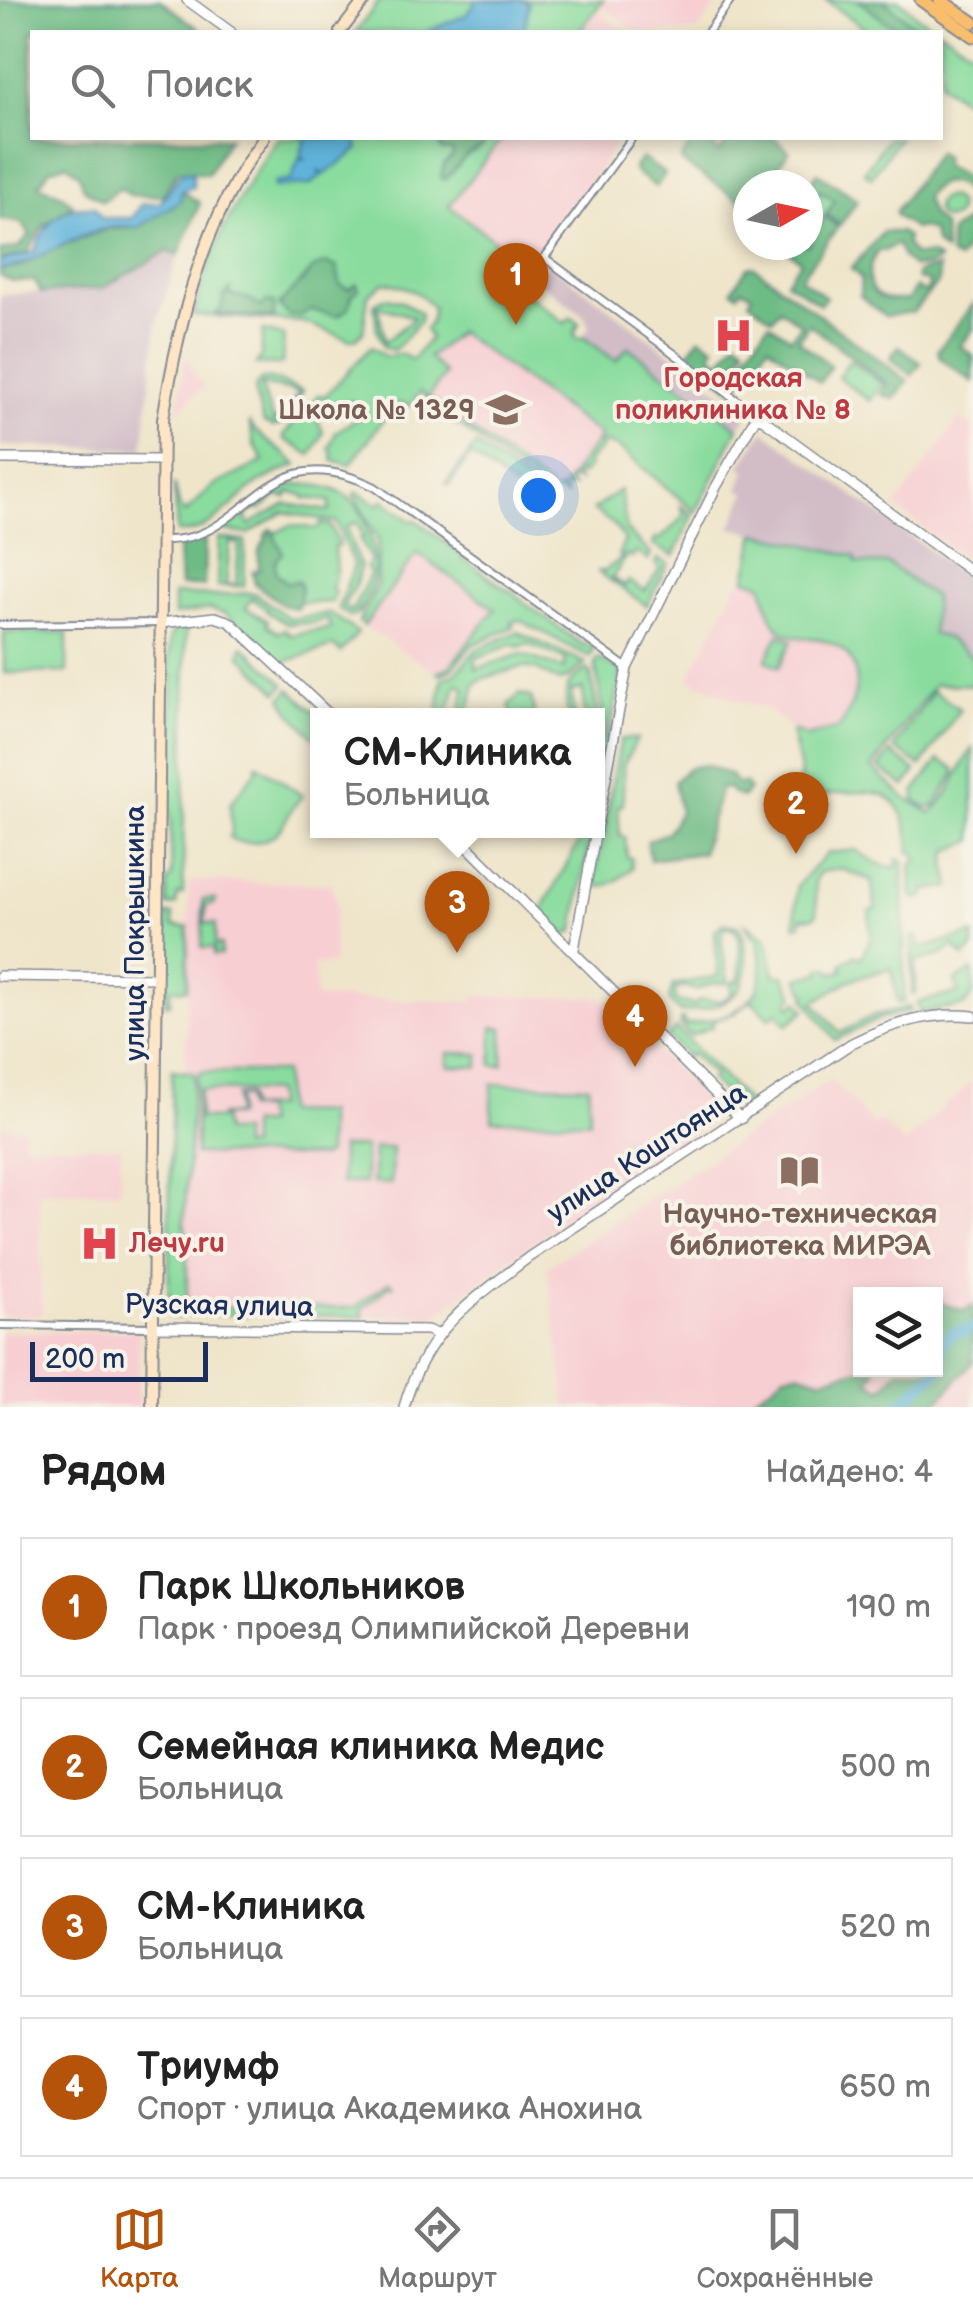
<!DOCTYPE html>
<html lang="ru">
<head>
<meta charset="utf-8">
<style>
	body { margin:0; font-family:"Balsamiq Sans",sans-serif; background:#f6f6f6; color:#222 }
	.controls { position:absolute; right:30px; bottom:30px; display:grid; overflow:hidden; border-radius:0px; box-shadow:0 5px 15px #0003 }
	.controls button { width:90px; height:90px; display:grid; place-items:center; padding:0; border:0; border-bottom:2px solid #e0e0e0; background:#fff; color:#222; font:50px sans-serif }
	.compass { position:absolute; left:733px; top:170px; width:90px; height:90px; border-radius:50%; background:#fff; box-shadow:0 5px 15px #0003; rotate:81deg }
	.scale { position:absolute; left:30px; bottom:25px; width:178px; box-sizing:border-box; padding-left:10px; border:5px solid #1b2f5e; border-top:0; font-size:28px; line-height:35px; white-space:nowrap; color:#1b2f5e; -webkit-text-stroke:8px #f7f3e8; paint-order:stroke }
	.you { position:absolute; left:538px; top:495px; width:35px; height:35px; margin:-25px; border:8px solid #fff; border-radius:50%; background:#1a73e8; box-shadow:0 0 0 15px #1a73e833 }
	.badge { display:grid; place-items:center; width:65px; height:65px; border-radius:50%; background:#b45309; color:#fff; font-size:32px; font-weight:700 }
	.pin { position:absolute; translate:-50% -82px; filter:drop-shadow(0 2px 5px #0008) }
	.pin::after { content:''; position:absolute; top:52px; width:35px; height:30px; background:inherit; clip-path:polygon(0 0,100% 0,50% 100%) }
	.popup { position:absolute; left:310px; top:708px; width:295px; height:130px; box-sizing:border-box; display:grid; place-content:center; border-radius:0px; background:#fff; filter:drop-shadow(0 2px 8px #0005); font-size:32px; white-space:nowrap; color:#767676 }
	.popup b { font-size:38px; color:#222 }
	.popup::after { content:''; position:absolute; left:50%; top:100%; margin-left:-20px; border:20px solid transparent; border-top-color:#fff }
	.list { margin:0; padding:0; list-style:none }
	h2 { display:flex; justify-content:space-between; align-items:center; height:130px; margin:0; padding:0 40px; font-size:42px }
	h2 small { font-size:32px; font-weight:400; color:#767676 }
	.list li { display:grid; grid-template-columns:65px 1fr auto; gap:30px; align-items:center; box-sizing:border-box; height:140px; margin:0 20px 20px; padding:0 20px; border:2px solid #e0e0e0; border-radius:0px }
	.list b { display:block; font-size:38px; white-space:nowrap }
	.list p { margin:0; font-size:32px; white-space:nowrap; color:#767676 }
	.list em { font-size:32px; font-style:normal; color:#767676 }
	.icon { flex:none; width:55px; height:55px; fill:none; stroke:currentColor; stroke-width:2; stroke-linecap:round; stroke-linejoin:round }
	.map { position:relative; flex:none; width:973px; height:1407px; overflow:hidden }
	.search { position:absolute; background:#fff; box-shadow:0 5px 15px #0003; left:30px; right:30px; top:30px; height:110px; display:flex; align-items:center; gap:25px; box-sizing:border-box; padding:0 35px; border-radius:0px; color:#767676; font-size:38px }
	.sheet { height:770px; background:#fff }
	nav { display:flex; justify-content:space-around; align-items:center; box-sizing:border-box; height:140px; border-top:2px solid #e0e0e0; background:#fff; font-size:28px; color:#767676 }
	nav a { display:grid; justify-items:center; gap:5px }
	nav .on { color:#b45309 }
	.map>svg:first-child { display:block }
</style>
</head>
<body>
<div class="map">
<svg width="973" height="1407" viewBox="0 0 973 1407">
	<rect width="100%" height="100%" fill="#f7f3e8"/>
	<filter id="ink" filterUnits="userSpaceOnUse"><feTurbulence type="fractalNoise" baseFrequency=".01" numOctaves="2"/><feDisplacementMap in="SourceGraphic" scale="20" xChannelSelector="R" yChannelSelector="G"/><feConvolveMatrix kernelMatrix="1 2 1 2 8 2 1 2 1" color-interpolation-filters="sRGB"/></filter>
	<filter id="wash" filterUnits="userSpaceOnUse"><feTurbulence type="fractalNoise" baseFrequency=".0048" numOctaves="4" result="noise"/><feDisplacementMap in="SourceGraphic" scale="40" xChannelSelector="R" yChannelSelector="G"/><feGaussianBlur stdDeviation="2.25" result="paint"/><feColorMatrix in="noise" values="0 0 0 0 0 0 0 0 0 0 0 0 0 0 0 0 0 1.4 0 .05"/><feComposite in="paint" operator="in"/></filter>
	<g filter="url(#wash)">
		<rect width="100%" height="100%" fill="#efe5ca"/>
		<!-- built -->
		<path fill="#f7cfd3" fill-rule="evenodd" d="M606 0H721L697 32H637L602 6Z
			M596 10 627 32H579Z
			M502 138H621L528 266 449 206Z
			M459 332 601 435 561 490 554 491 427 397 444 374 429 358Z
			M186 354 195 378 205 386 178 412Z
			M960 418 973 428V564L895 507Z
			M417 552 495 609 449 667 437 673 364 626Z
			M746 579 762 584 771 616 796 637 828 641 851 659 856 674 857 694 839 728 807 737 791 729 766 708 731 698 688 679 737 584Z
			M189 881 332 884 338 910 334 919V964L314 965 316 998 473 1002 474 996 602 998 718 1112 717 1118 675 1147 665 1150 651 1164 535 1240 433 1317 181 1314Z
			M831 1079 875 1126 881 1121 904 1144 973 1080V1407H567L547 1267ZM860 1294H936V1370H860Z
			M0 1127H24V1145L121 1146 120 1191 40 1192 41 1316 0 1315Z
			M139 1331 138 1407H0V1332Z"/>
		<!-- industrial -->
		<path fill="#d2bdc7" d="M168 251 178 256 157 321 143 449 0 446V295L102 288Z
			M550 264 743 408 746 418 738 428 629 347 617 361 583 337 589 327 584 316 536 279Z
			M764 431 973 582V658L947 638 932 634 856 563 854 555 731 528 746 493 739 489 746 470 740 467Z"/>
		<!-- green -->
		<path fill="#89dc9e" stroke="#52867e" stroke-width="2.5" fill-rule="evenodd" d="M380 0H603L579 32H356Z
			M826 0H899L918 17 973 51V107L941 84 940 32H870Z
			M278 138H502L449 206 528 266 520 282 521 289 565 323 571 317 579 323 574 334 579 339 583 337 616 361 628 347 738 428 696 512 618 447 597 440 600 435 459 332 429 357 445 374 428 397 462 422 459 426 424 400 427 397 420 392 410 406 401 403 393 406 350 465 333 460 332 451 329 449 336 432 362 415 351 401 336 413 332 408 317 418 323 433 311 455 284 439V435L318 395 325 396 371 347 386 357 402 354 412 360 430 338 425 329 430 323 433 308C420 291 405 286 384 282L368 295 363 332 356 339 350 340 303 322 194 315C206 251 242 191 278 138Z
			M888 138H899L871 177 864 172Z
			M820 190 835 201 808 241V207Z
			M936 208a11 11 0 1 1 22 0a11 11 0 1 1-22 0Z
			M386 298 401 301 420 313V321L394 350 384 348 377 329 374 304ZM378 306 413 317 414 318 385 342Z
			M263 331 284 336 282 364 256 365 261 357Z
			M850 360 883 384 870 401 838 377Z
			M262 379H272L303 391 283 424 273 427 264 423 255 394 256 385ZM261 385 300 392 274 422H273Z
			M249 422C261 441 281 448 297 465 281 471 266 477 253 487 230 504 207 537 177 532L174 484 179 506 185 513 213 486 264 461 254 445Z
			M465 425 549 487 546 492 463 428Z
			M595 443 603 446 587 463 589 466 582 475 579 472 576 476 578 481 573 478 569 484 573 487H568L565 491 566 496 554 491 561 490Z
			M476 445 544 495 536 505 471 455 449 485 446 483Z
			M282 484C304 484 330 483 349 498 369 514 380 562 372 586 369 595 363 605 358 614L351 617 338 608 354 566 336 522 284 512 248 534 226 531 225 528ZM290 492 304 495V498L330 501V511L286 504 249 525 246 515 258 508 260 510 278 495 286 498ZM354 523 358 524 363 538 360 539 371 560 366 568 371 573 352 611 343 606 356 584 360 566 346 528Z
			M620 490 627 531 651 554 648 560 636 552 632 558 627 555 612 578 625 586 629 581 645 591 660 569 655 564 658 559 668 564 647 606 597 571 603 572 622 558 619 554 625 540 613 524 593 510Z
			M357 492 378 505 383 500 411 521 416 520 461 554 462 558 509 591H513L526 604 583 645 586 643 594 649 590 657 519 620 512 622 513 627 472 645 452 669 441 675 437 673 449 667 495 609 417 553 364 626 359 622 377 586 378 540 354 495Z
			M681 506 693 515 674 556 653 545 656 538 659 540 684 517Z
			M321 523 330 525 339 545 334 546 336 571 332 589 335 591 332 602 299 603 295 609 255 584 253 571 259 570V552L266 538 265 535 271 529 275 533 291 525 317 529Z
			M756 533 855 556 857 563 888 564 934 597 932 634 947 638 973 658V685L935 684 872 768 904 797 931 813C952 796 957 769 973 748V841L948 851 946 865 951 887 925 890 924 896 917 899 912 896 911 865 916 863 915 853 910 852C906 779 871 791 813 796L812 815 770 807 788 803 801 776 792 733 794 730 807 737 839 728C861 697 868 652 822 640 807 636 789 640 778 627 768 617 767 597 762 584L746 579Z
			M219 538 245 541 244 586H217ZM230 542 239 544 236 586 226 583Z
			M249 593 256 594 290 619 330 613 358 633 341 652 333 646 281 663 226 614 210 609 174 615V594L214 596ZM252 598 267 609 266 611 287 624 312 623 327 619 331 628 290 635 284 629 278 633 266 624 268 621 246 608Z
			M186 629 183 894H178L176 905 167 906V882L172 877 168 762 172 760V676L168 675 170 638 174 630Z
			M4 632 67 633V672L4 673Z
			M517 632 586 663 567 679 558 681 536 669 522 667 481 679 475 684 468 715H460L465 688 457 683 447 715H438L442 680 456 673 476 650ZM513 644 518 647 528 644 566 659 564 669 521 654 476 669V658Z
			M779 634 792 641 779 667 766 660Z
			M243 646 285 684 278 692 240 655Z
			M599 658 622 671 597 799V750L606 733 595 663Z
			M586 669 590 671 601 734 597 742V716L584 714 583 689 571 691 575 715H568C564 687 564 687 586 669Z
			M290 689 318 715 317 740 291 713 282 698Z
			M933 691 960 709 921 766 894 748Z
			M520 694 531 697 535 715H512L509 705Z
			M621 739H637L623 766V805L618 806 620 836 625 837 627 857 631 858 632 868C620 878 611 888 595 886V877Z
			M890 752 916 771 905 786 879 768Z
			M939 760 954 768 955 773 935 806 926 808 915 800V791Z
			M257 764 303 796C292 804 288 818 281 828 270 844 242 847 229 837L232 833 230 804 256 771Z
			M585 831H591L574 931 565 935 544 915 543 908Z
			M856 850C870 858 880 869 897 867L898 859 903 861 904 1002 898 1003 891 968 850 980 814 1002 840 1033 874 1015 910 1007V1011L881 1018 835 1040 805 998 807 995 798 978 821 973V968L828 967 832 973 843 971 842 964 855 955 861 958 871 938 869 911 876 909 871 880 841 869 820 872 815 880 817 913 814 917 801 918V925L795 926 797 885 828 853Z
			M203 899H215L214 904 206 905 205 923 216 924 215 945H221V955H214V948H202Z
			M166 915H173V926L188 927 187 989H170V1004H165Z
			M723 924 738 926C745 935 745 946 746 957 750 1000 716 1009 681 1012L671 1004 669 998 673 985 718 976 715 931ZM733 927 740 938C739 954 743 967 738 981L732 982 731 995 721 1001 699 1000 695 1005 676 1001 675 990 685 986 695 990 713 983H728L721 939 724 928Z
			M746 924 767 939 775 976 784 975 794 996 788 1002 791 1006 798 1001 805 1010 787 1025 777 1012 770 1018 751 1000 735 1013 712 1021 713 1026 690 1036 680 1025V1020L683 1019 685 1025C714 1021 759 1010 762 973 762 962 759 950 757 939L751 935Z
			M973 934V949L964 957 954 946 941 955 915 962 916 993 912 994V937H918L920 946 926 947Z
			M973 970V995L963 1006 919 1012 917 1002 959 993 955 981Z
			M493 1027 503 1028V1065H492Z
			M676 1028 748 1103 739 1108 710 1080 714 1075 692 1054 688 1057 668 1037Z
			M448 1053 479 1054V1067L448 1066Z
			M172 1070 194 1073 184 1223 187 1237V1307L249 1308 252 1311 250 1315 182 1314 181 1317H172L168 1312Z
			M201 1072H284L285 1112 327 1113V1153L322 1157 195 1154 197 1077ZM200 1090 275 1092 276 1107 249 1108 248 1096H236V1115H220L219 1119 199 1118ZM238 1097H246L247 1109H263L266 1124H250V1147H242V1132H225L222 1116H237Z
			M492 1084 589 1086V1121L492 1120Z
			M341 1147H365V1183H341Z
			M374 1148H392L391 1184 373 1183Z
			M389 1282 395 1286 390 1285 361 1310 364 1317 268 1315 273 1308H354Z"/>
		<!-- forest -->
		<path fill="#6ebc85" stroke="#447672" stroke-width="2.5" d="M0 0H160L203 32H32V138H229L208 174 178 171 162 196 130 195 120 188 103 201 84 189 79 174 66 164 50 169 39 185 62 195 73 205 43 226 27 253 0 260V251L19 247 30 235 22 223 0 219Z
			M858 0H883L923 32C893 33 881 17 858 0Z
			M449 138H487L482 147 466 156 445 180 441 178 444 164 453 156V151L441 150 440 144Z
			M696 138H713L710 141 719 153 724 147 716 138H775L789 151 765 185H748L747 210 738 199 683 163 681 158Z
			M937 152 944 157V166L973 182V204C964 179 938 174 925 198L932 216 943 226 945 252 936 245 932 231 920 227 914 229 896 216 895 212Z
			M642 158 665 174 656 187 635 172 634 167Z
			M818 173 858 200 840 225 826 214 835 201 820 191 808 207V187Z
			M182 191 200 203 178 256 168 251 102 288 41 293 35 281H13L0 276V270L18 267 61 246 108 229 137 228 180 201Z
			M973 206V240L958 260 950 256V232C961 225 971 220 973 206Z
			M825 216 838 227 800 278 826 297 820 304 786 281 801 261 780 245H808Z
			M883 232H900L907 237 906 244 913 255H931L939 260 929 266 913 267 903 258 897 244 885 251 879 250C868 263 862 290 883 298 890 301 900 300 908 300L916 287 922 292 928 290 929 281 917 279V273L938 267 939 281 913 312 885 316 860 296 861 278 851 269Z
			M325 263 337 267 340 285 349 289 357 284 359 289 352 295 349 308 338 316 310 310 300 316H289L279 305 313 269Z
			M753 266 908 381 894 399 881 394 887 384 809 324 798 340 831 366 820 382 768 345 735 391 725 384 769 323 791 338 801 324 780 309 772 319 749 301 752 295 742 289 738 294 732 290 748 267Z
			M231 289 230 295 247 298 262 307 266 301 274 303V318L216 314 221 309 223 297Z
			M973 304V329L961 346 973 356V382L940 358 938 350Z
			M700 337 715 347 711 354 721 361 737 340 746 347 722 381 687 355Z
			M899 346 921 363 912 375 890 358Z
			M271 529 283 553 275 562 276 573 287 583 298 581 301 588 298 608 285 606 255 584 253 571 259 570V552L266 538 265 535Z
			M205 537 204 586H180L178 548Z
			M706 765 732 776 736 784 745 783 749 789 743 797 733 794 729 788 720 789 702 853 650 860 647 841 667 833 680 812 674 782 688 768Z
			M936 1298 943 1304 964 1311 973 1305V1362L933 1407H805L790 1398 784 1399 782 1407H736L771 1387 785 1374 798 1372 821 1379 860 1369 876 1370 869 1380 882 1389 899 1370H936Z"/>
		<!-- water -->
		<path fill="#5eb3da" stroke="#3c719c" stroke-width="2.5" d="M477 0H524L529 4 524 32H425L466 15Z
			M306 138H355L359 149 324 175 318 170 321 176 310 185 274 187V183L291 180 299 159 306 160 300 156Z
			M182 172 193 173V187L182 191 180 201 137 228C92 218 44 263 0 270V262L34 252C44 223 62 204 94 207L102 218H132L142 204 160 203Z"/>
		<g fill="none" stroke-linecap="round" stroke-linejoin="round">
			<!-- river -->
			<path stroke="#5eb3da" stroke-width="11" d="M897 1407 940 1369 942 1343 952 1333 973 1329"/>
		</g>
	</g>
	<g filter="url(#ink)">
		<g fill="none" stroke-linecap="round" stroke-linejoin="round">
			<defs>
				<path id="minor" d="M708 32 731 0
					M545 258 757 415
					M529 288 532 275 632 138
					M160 540C253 545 259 430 375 487L627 668
					M0 625 160 623
					M0 1325 152 1327"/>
				<path id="tertiary" d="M187 0 231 32
					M0 459 161 460
					M160 623 215 617 230 622 331 716
					M597 825 627 668 716 487 757 415 973 573
					M451 830 741 1119
					M574 949 596 830
					M0 976 156 978
					M152 1327 427 1330 437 1334
					M404 1407C426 1329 468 1304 529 1257L852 1043C888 1025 932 1011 973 1016"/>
				<path id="secondary" d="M340 32 365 0
					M152 1407 163 419C179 320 203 220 264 138"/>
				<path id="primary" d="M921 0 973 36
					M940 0 973 22"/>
			</defs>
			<!-- minor casing -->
			<use href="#minor" stroke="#858a94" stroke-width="10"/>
			<!-- tertiary casing -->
			<use href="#tertiary" stroke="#858a94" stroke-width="12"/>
			<!-- secondary casing -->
			<use href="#secondary" stroke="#858a94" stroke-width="14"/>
			<!-- primary casing -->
			<use href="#primary" stroke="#858a94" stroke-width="15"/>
			<!-- minor -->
			<use href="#minor" stroke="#fff" stroke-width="6"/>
			<!-- tertiary -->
			<use href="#tertiary" stroke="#fff" stroke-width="9"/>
			<!-- secondary -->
			<use href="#secondary" stroke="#fde5c5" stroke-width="10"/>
			<!-- primary -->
			<use href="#primary" stroke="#f9be6d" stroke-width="11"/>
		</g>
	</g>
	<!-- icons -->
	<defs>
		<symbol id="hospital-bare" viewBox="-9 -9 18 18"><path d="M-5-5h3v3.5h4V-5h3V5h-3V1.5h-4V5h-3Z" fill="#e0444e" stroke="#f7f3e8" stroke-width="2.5" paint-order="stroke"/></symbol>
		<symbol id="school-bare" viewBox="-9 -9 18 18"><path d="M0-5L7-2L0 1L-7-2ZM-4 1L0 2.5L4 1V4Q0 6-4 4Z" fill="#8d6e63" stroke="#f7f3e8" stroke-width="2.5" paint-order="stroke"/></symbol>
		<symbol id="library-bare" viewBox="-9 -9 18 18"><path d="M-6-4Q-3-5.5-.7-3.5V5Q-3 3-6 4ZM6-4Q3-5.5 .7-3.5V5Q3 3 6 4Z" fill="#8d6e63" stroke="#f7f3e8" stroke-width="2.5" paint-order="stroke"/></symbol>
	</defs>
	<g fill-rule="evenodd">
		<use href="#hospital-bare" x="706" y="308" width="55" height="55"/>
		<use href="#school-bare" x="478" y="382" width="55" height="55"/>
		<use href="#library-bare" x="772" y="1144" width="55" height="55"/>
		<use href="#hospital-bare" x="72" y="1216" width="55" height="55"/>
	</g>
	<g text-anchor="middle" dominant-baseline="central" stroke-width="8" stroke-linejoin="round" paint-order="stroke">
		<!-- health labels -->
		<g font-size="28" font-weight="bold" fill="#be3a42" stroke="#f7f3e8">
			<text x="733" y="378">Городская<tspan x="733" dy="32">поликлиника № 8</tspan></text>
			<text x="129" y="1243" text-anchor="start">Лечу.ru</text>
		</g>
		<!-- education labels -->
		<g font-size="28" font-weight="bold" fill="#785e54" stroke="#f7f3e8" text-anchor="end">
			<text x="475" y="410">Школа № 1329</text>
			<text x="800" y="1214" text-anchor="middle">Научно-техническая<tspan x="800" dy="32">библиотека МИРЭА</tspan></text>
		</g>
		<!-- street labels -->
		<g font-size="28" fill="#1b2f5e" stroke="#f7f3e8">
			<text transform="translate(135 933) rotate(-90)">улица Покрышкина</text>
			<text transform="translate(647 1153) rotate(-33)">улица Коштоянца</text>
			<text transform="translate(219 1306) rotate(1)">Рузская улица</text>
		</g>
	</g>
</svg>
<div class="controls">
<button><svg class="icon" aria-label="layers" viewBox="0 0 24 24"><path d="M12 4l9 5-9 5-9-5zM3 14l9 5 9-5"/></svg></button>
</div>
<svg class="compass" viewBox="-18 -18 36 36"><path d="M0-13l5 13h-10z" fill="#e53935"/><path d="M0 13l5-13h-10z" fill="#767676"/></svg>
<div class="scale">200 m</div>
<div class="you"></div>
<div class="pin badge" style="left:516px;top:325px">1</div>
<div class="pin badge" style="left:796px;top:854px">2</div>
<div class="pin badge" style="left:457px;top:953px">3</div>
<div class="popup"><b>СМ-Клиника</b>Больница</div>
<div class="pin badge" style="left:635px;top:1067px">4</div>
<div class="search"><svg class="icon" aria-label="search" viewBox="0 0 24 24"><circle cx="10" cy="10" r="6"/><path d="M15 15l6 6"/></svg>Поиск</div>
</div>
<section class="sheet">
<h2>Рядом<small>Найдено: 4</small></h2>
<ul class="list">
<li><span class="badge">1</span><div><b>Парк Школьников</b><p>Парк · проезд Олимпийской Деревни</p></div><em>190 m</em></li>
<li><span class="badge">2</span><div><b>Семейная клиника Медис</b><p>Больница</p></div><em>500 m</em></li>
<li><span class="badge">3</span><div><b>СМ-Клиника</b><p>Больница</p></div><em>520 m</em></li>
<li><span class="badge">4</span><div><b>Триумф</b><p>Спорт · улица Академика Анохина</p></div><em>650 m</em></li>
</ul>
</section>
<nav>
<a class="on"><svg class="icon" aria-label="map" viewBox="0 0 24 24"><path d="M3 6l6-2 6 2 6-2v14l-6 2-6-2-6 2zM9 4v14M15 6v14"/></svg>Карта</a>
<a><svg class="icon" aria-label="directions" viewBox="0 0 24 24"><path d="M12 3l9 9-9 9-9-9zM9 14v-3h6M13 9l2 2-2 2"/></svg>Маршрут</a>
<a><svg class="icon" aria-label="saved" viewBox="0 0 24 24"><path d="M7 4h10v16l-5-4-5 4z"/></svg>Сохранённые</a>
</nav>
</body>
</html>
